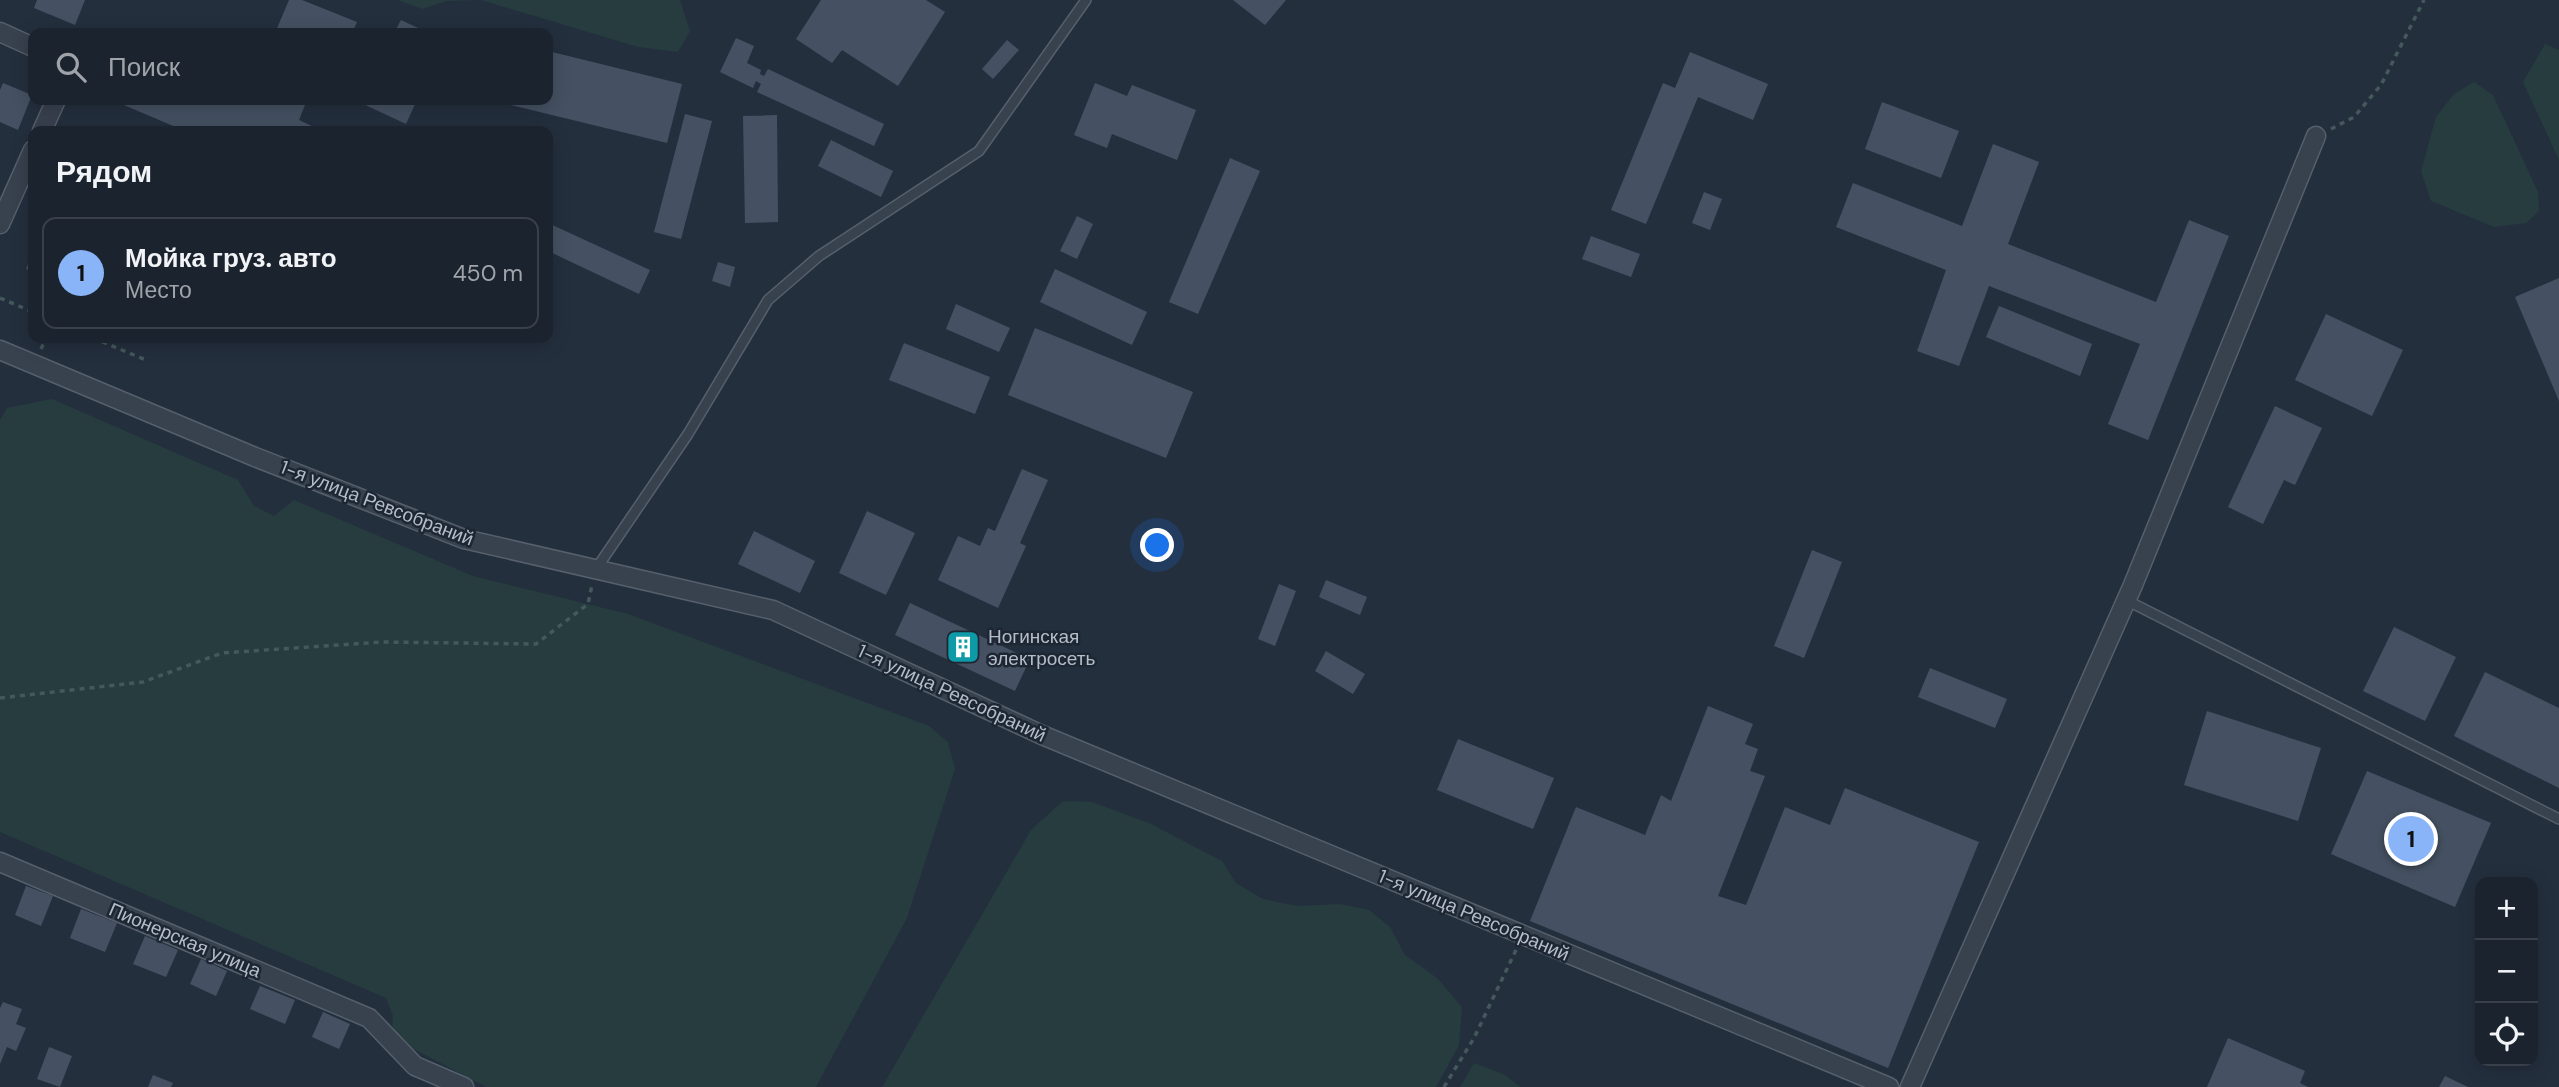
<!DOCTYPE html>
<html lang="ru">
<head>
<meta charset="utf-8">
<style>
	body { margin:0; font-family:"DM Sans",sans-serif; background:#282f3a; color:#f1f3f6 }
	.controls { position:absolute; right:21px; bottom:21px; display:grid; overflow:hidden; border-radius:14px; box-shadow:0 4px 18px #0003 }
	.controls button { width:63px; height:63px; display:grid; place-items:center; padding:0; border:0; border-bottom:2px solid #39404a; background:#1b232e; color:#f1f3f6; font:35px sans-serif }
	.you { position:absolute; left:1158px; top:546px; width:24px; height:24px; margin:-18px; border:5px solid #fff; border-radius:50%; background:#1a73e8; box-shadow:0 0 0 10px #1a73e833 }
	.badge { display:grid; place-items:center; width:46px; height:46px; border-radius:50%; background:#8ab4f8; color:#111; font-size:23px; font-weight:700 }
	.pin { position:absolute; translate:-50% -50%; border:4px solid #fff; box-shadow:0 2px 7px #0006 }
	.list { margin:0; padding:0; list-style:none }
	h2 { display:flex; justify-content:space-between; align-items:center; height:91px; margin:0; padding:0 28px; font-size:30px }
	h2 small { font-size:23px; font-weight:400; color:#a0a4aa }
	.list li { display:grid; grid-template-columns:46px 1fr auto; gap:21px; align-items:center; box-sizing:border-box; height:112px; margin:0 14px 14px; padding:0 14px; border:2px solid #39404a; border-radius:14px }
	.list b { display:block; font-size:26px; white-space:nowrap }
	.list p { margin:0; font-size:23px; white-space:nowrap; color:#a0a4aa }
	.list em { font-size:23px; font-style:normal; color:#a0a4aa }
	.icon { flex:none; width:38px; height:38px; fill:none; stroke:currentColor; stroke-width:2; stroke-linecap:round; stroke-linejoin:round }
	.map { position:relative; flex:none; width:2559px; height:1087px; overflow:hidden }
	.search { position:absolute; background:#1b232e; box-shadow:0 4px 18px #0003; left:28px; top:28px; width:525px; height:77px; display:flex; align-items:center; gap:18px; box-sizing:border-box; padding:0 24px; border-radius:14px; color:#a0a4aa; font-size:26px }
	.panel { position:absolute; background:#1b232e; box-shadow:0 4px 18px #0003; left:28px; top:126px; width:525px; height:217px; border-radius:14px }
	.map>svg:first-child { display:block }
</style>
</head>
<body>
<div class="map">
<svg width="2559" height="1087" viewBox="0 0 2559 1087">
	<rect width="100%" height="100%" fill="#242f3e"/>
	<!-- green -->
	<path fill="#263c3f" d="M398 0H680L690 31 678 52 638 47 481 0 446 1 422 9Z
		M2545 44 2559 50V160L2523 82Z
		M2474 82 2493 95 2538 192 2539 211 2526 223 2494 227 2431 201 2421 171 2436 117 2454 94Z
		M52 399 238 480 254 506 274 516 294 500 473 576 628 614 929 726 948 742 955 769 907 918 816 1087H486L410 1047 392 1031 393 1016 386 998 0 832V420L7 408Z
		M1063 801 1092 802 1149 823 1222 861 1236 883 1263 899 1297 906 1340 904 1369 910 1390 927 1405 955 1437 978 1462 1007 1459 1045 1436 1087H882L1031 830Z
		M1474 1063 1503 1074 1521 1087H1460Z"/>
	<!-- building -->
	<path fill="#455162" d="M37 0H85L75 25 34 8Z
		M289 0H302L357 22 352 33H275Z
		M821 0H926L945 12 898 86 842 50 832 63 796 39Z
		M1233 0H1286L1265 25Z
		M401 20 429 33H394Z
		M736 38 754 46 747 63 761 70 760 74 764 76 768 69 884 124 874 146 757 92 761 84 756 81 753 88 720 72Z
		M1007 40 1019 50 993 79 982 69Z
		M548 51 682 84 667 143 511 105 512 100H548Z
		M1690 52 1768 84 1753 120 1698 97 1646 224 1611 210 1663 83 1675 88Z
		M3 83 32 95 18 130 0 122V90Z
		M1095 83 1127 96 1132 85 1196 110 1177 160 1112 134 1107 148 1074 135Z
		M112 100H294L305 105 299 120 314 127 312 131H185Z
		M363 100H417L406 124 361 103Z
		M1882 102 1959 131 1941 178 1865 149Z
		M685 114 712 121 681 239 654 232Z
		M777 115 778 222 745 223 743 116Z
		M831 140 893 171 881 197 818 166Z
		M1993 144 2039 162 2008 244 2156 302 2189 220 2229 236 2148 440 2108 424 2140 344 1989 286 1959 366 1917 351 1946 270 1836 227 1853 183 1962 226Z
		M1230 158 1260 171 1198 314 1169 302Z
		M1704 192 1722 199 1710 230 1692 223Z
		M1077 216 1093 224 1077 259 1060 251Z
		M548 223 650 270 639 294 548 251Z
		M1591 236 1640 254 1631 277 1582 259Z
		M33 251V272L26 269Z
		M718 262 735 267 730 287 712 281Z
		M1055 269 1147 312 1132 345 1040 302Z
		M2559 278V401L2515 297Z
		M956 304 1010 328 999 352 946 329Z
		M1999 306 2092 344 2080 376 1986 337Z
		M2326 314 2403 350 2372 416 2295 380Z
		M1035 328 1193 392 1166 458 1008 395Z
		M904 343 990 377 975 414 889 380Z
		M2275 406 2322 428 2295 485 2284 480 2263 524 2228 507Z
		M1022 469 1048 480 1020 543 1026 546 998 608 938 580 958 536 980 546 988 528 995 531Z
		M867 511 915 533 886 595 839 573Z
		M754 531 815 561 800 593 738 564Z
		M1812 550 1842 562 1804 658 1774 646Z
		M1326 580 1367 597 1360 615 1319 597Z
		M1279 584 1296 591 1275 646 1258 639Z
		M910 603 1030 659 1015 691 895 635Z
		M2394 627 2456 657 2425 721 2363 691Z
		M1326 651 1365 674 1353 694 1315 671Z
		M1930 668 2007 699 1995 728 1918 697Z
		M2485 672 2559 708V788L2454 736Z
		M1708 706 1753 724 1745 744 1758 749 1750 771 1765 776 1718 896 1746 905 1785 807 1830 825 1845 788 1979 842 1888 1068 1530 921 1576 807 1645 835 1661 795 1671 801Z
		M2207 711 2321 748 2298 821 2184 785Z
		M1458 739 1554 778 1533 829 1437 790Z
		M2367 771 2491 823 2455 907 2331 854Z
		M26 886 53 896 41 926 15 915Z
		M81 909 117 923 105 952 70 938Z
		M145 936 178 950 166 977 133 964Z
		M201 959 227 971 216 996 190 984Z
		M260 986 295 1000 285 1024 250 1009Z
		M3 1002 22 1009 16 1024 26 1028 16 1051 7 1047 0 1064V1008Z
		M323 1012 350 1024 339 1049 312 1037Z
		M2228 1038 2305 1071 2300 1083 2308 1087H2207Z
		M49 1047 72 1056 60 1087 37 1079Z
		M153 1075 173 1083 171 1087H148Z
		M2445 1076 2468 1087H2439Z"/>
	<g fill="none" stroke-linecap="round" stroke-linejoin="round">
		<defs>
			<path id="service" d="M596 569 688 434 768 300 819 256 979 151 1086 0
				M2126 600 2559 819"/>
			<path id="minor" d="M0 32 33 47
				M42 131 56 100
				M0 224 33 150
				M0 350 255 457 464 539 773 610 1042 735 1889 1087
				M0 862 369 1018 415 1066 464 1087
				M1910 1087 2133 585 2316 136"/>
		</defs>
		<!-- service casing -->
		<use href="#service" stroke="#565f6c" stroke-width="12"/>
		<!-- minor casing -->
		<use href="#minor" stroke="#565f6c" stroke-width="21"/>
		<!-- path -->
		<path stroke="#44595c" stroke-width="3.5" stroke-dasharray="5 5" stroke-linecap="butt" d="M2331 129 2354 117 2381 85 2424 0
			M0 298 33 312
			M93 338 146 360
			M41 349 46 338
			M0 698 143 682 222 653 382 642 536 644 588 604 592 585
			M1444 1087 1474 1038 1516 950"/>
		<!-- service -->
		<use href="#service" stroke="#38414e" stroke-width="9"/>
		<!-- minor -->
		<use href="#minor" stroke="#38414e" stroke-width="18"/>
	</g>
	<!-- icons -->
	<defs>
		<symbol id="building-square" viewBox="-11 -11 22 22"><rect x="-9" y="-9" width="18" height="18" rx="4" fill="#0f9aa8" stroke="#1d2633"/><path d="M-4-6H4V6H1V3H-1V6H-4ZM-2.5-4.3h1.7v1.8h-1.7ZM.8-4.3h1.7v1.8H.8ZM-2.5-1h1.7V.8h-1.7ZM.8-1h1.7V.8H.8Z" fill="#fff"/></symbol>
	</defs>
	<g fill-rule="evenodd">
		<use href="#building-square" x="944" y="628" width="38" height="38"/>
	</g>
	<g text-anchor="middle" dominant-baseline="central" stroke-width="5" stroke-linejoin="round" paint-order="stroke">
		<!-- street labels -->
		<g font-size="19" fill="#b4bcc9" stroke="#1d2633">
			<text transform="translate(377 503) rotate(21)">1-я улица Ревсобраний</text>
			<text transform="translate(952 693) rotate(25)">1-я улица Ревсобраний</text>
			<text transform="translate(1474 915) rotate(23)">1-я улица Ревсобраний</text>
			<text transform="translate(185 940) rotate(23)">Пионерская улица</text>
		</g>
		<!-- poi labels -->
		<g font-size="19" fill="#b4bcc9" stroke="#1d2633" text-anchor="start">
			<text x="988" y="636">Ногинская<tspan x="988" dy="22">электросеть</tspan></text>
		</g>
	</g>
</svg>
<div class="controls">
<button>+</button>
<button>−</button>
<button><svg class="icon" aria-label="locate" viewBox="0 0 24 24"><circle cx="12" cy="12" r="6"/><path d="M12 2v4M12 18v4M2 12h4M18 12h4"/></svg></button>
</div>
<div class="you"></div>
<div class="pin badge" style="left:2411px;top:839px">1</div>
<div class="search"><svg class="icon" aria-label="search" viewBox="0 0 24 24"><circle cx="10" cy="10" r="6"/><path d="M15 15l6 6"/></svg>Поиск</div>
<section class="panel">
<h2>Рядом<small></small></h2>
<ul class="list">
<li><span class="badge">1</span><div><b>Мойка груз. авто</b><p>Место</p></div><em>450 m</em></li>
</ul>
</section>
</div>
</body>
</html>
